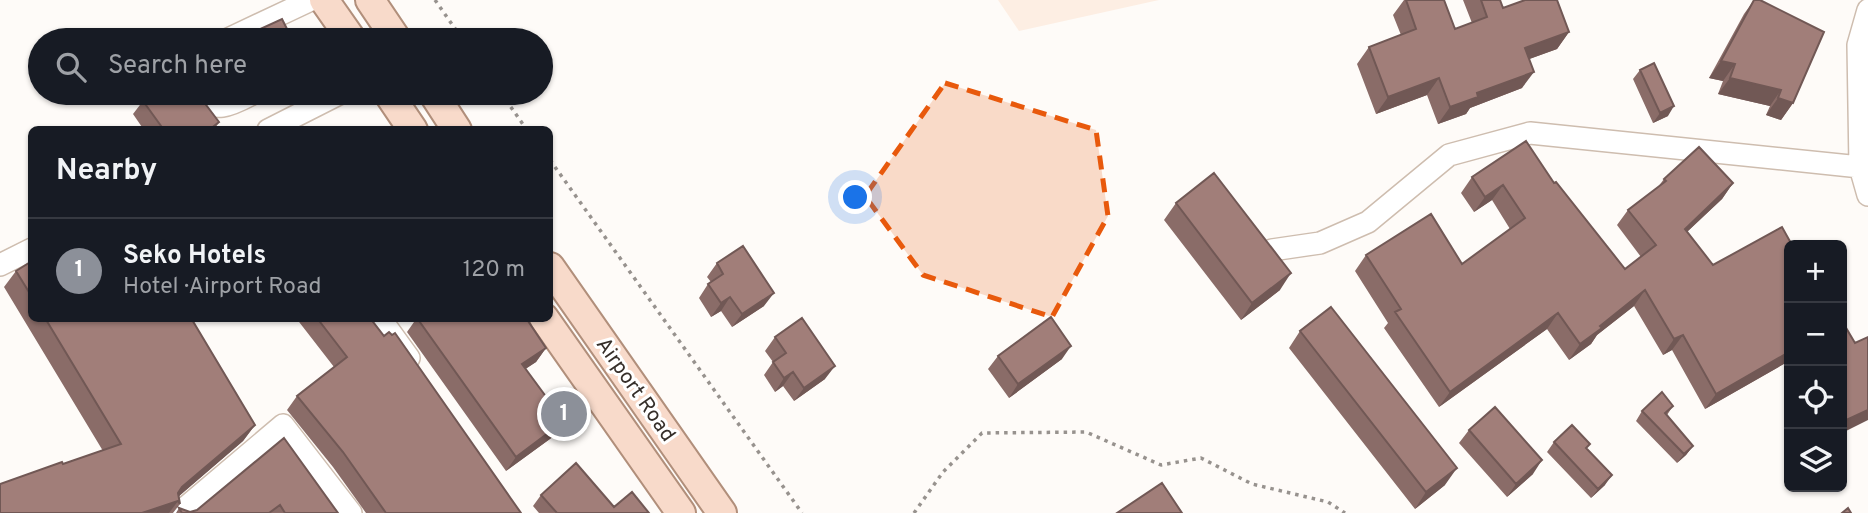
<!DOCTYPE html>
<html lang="en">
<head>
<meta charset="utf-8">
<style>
	body { margin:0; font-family:Overpass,sans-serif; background:#242831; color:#f1f3f6 }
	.controls { position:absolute; right:21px; bottom:21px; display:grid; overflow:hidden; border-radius:10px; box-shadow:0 2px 5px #0004 }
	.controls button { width:63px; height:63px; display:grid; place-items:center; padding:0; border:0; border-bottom:2px solid #363941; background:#171b24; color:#f1f3f6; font:35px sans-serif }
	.you { position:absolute; left:856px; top:198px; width:24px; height:24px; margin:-18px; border:5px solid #fff; border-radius:50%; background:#1a73e8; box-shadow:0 0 0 10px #1a73e833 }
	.badge { display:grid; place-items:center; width:46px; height:46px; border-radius:50%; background:#8c9099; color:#fff; font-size:23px; font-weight:700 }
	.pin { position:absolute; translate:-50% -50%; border:4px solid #fff; box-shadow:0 2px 7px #0006 }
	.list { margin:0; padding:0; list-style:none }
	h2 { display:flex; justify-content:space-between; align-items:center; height:91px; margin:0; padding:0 28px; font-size:30px }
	h2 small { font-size:23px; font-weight:400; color:#9ea1a6 }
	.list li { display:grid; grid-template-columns:46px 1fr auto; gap:21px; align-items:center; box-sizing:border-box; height:105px; padding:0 28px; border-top:2px solid #363941 }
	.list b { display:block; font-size:26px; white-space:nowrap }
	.list p { margin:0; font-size:23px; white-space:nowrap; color:#9ea1a6 }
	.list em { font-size:23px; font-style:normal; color:#9ea1a6 }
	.icon { flex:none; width:38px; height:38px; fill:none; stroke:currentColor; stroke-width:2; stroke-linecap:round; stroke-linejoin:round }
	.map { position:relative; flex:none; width:1868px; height:513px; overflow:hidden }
	.search { position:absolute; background:#171b24; box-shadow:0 2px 5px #0004; left:28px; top:28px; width:525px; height:77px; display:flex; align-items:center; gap:18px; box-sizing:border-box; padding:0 24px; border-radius:38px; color:#9ea1a6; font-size:26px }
	.panel { position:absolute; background:#171b24; box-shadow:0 2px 5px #0004; left:28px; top:126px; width:525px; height:196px; border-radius:10px }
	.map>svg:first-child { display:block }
</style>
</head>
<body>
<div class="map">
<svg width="1868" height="513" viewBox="0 0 1868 513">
	<rect width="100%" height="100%" fill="#fefbf8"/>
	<!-- built -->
	<path fill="#fdeee3" d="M998 0H1159L1019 31Z"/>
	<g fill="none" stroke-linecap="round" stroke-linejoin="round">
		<defs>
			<path id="minor" d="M1868 10 1858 45 1860 167 1868 195
				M226 40 311 0
				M198 93C212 117 235 103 254 93
				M268 130 341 93
				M1272 250 1320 243 1368 222 1449 155 1530 133 1860 167
				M0 265 32 249
				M380 318 409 358
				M179 513 283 425 351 513"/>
			<path id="major" d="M324 0 352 40
				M370 0 397 40
				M388 93 413 130
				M433 93 457 130
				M550 267 722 513
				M544 318 681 513"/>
		</defs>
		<!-- minor casing -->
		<use href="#minor" stroke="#cebdaf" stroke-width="24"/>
		<!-- major casing -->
		<use href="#major" stroke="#b18f7b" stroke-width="32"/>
		<!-- path -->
		<path stroke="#97928e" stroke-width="3.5" stroke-dasharray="3.5 5" stroke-linecap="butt" d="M435 0 463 40
			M501 93 527 130
			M550 160 802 513
			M914 513 943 472 982 433 1086 432 1161 465 1201 458 1252 484 1328 502 1345 513"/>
		<!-- minor -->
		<use href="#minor" stroke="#fff" stroke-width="21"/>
		<!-- major -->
		<use href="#major" stroke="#f8daca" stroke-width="28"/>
	</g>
	<!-- wall -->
	<path fill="#8a6c68" d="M1404 0H1444L1455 29 1472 23 1463 0H1500L1503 8 1569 32 1557 49 1529 59 1522 88 1470 108 1466 114 1438 124 1427 95 1376 114 1357 64 1369 47 1401 35 1393 15Z
		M1754 0 1793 103 1781 120 1766 115 1770 106 1718 94 1723 81 1709 78 1744 14Z
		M1640 70 1668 116 1653 123 1633 79Z
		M143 101 219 122 214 130H144L133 114Z
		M1472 177 1554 183 1625 269 1641 257 1617 225 1628 210 1658 187 1664 179 1733 183 1722 199 1687 232 1789 361 1705 409 1672 350 1663 355 1634 306 1597 335 1591 344 1569 360 1547 329 1439 407 1384 328 1388 323 1355 271 1366 255 1462 264 1510 229 1492 200 1474 212 1461 193Z
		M1176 203 1280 290 1241 320 1164 220Z
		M32 261V318H191L255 425 243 441 179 496 180 504 173 513H0L63 464 103 451 4 287 16 271Z
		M717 263 764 306 732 327 721 311 711 317 699 298 708 284 711 282 707 277Z
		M296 318H370L521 513H366L333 467 287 410 297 396 334 367Z
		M411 318H526L546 348 536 362 525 369 554 436 506 471 407 332 414 322Z
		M1300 331 1445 485 1415 509 1289 348Z
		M775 337 825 379 794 401 783 386 775 392 764 375 773 362 765 351Z
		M998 356 1062 359 1009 398 988 369Z
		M1673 406 1667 415 1693 446 1686 455 1677 463 1636 421 1642 411Z
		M1469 430 1533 474 1507 497 1459 443Z
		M284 438 338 513H176L179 508 190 512 197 510Z
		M1554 442 1590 444 1586 449 1605 485 1591 498 1547 452Z
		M541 495 649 513H539L533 506Z"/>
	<!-- shaded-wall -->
	<path fill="#715855" d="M1569 32 1557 49 1513 65 1525 48Z
		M1721 61 1735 64 1723 81 1709 78Z
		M1534 72 1522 88 1470 108 1466 114 1438 124 1450 107 1477 93Z
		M1439 78 1427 95 1376 114 1388 97Z
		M1730 78 1781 90 1770 106 1718 94Z
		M1778 98 1793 103 1781 120 1766 115Z
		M1674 106 1668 116 1653 123 1660 113Z
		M1733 183 1722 199 1674 244 1685 229Z
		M1503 185 1492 200 1474 212 1485 197Z
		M1291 273 1280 290 1241 320 1252 303Z
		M1645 290 1634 306 1597 335 1591 344 1569 360 1580 344 1600 326Z
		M774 293 764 306 732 327 742 314Z
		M730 297 721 311 711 317 721 303Z
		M1558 313 1547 329 1439 407 1450 392Z
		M1683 335 1672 350 1663 355 1674 339Z
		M1071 346 1062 359 1009 398 1018 384Z
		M546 348 536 362 512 378 522 364Z
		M1789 352V361L1705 409 1716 394Z
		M835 366 825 379 794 401 804 388Z
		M793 372 783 386 775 392 784 378Z
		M1868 410V420L1842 433V422Z
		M564 421 554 436 506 471 516 457Z
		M255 425 243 441 171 503 182 487Z
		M1693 446 1686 455 1677 463 1684 454Z
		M1542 460 1533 474 1507 497 1516 484Z
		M1457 468 1445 485 1415 509 1426 492Z
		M1612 475 1605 485 1591 498 1598 489Z
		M178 501 169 513H142Z"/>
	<!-- building -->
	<path fill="#a17e79" stroke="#715855" stroke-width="2" d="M1406 0H1444L1455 29 1487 17 1481 0H1500L1503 8 1525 0H1557L1569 32 1525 48 1534 72 1477 93 1478 97 1450 107 1439 78 1388 97 1369 47 1416 29Z
		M1754 0H1760L1824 32 1793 103 1778 98 1781 90 1730 78 1735 64 1721 61Z
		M282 19 289 33 298 40H216L226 35 234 39 241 38Z
		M1654 63 1674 106 1660 113 1640 70Z
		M153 93H197L219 122 209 130H164L143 101Z
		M1526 141 1554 183 1556 182 1625 269 1656 245 1628 210 1666 181 1664 179 1699 147 1733 183 1685 229 1713 265 1782 227 1792 245H1789V352L1716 394 1683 335 1674 339 1645 290 1600 326 1602 328 1580 344 1558 313 1450 392 1395 312 1401 309 1366 255 1431 214 1462 264 1525 218 1503 185 1485 197 1472 177Z
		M1214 173 1291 273 1252 303 1176 203Z
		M743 246 774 293 742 314 730 297 721 303 708 284 723 274 717 263Z
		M32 261V297L16 271Z
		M1331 307 1457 468 1426 492 1300 331Z
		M1051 317 1071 346 1018 384 998 356Z
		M45 318H191L255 425 182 487 178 493 180 504 178 501 142 513H0V484L62 462 63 464 121 444Z
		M317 318H370L384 336 389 332 392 335 395 333 521 513H386L343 452 297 396 347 357Z
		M417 318H526L546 348 522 364 564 421 516 457Z
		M802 318 835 366 804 388 793 372 784 378 773 362 786 353 775 337Z
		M1842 321 1855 343 1868 337V410L1842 422Z
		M1662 392 1673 406 1665 413 1693 446 1684 454 1642 411Z
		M1495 407 1542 460 1516 484 1469 430Z
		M1572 425 1590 444 1586 448 1612 475 1598 489 1554 442Z
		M284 438 338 513H285L280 505 269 513H182L179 508 190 512 197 510Z
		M576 463 614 507 632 492 649 513H557L541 495Z
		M1162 483 1182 513H1117Z
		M1848 508 1851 513H1842Z"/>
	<!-- marked area -->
	<path fill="#e8590c" fill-opacity="0.2" stroke="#e8590c" stroke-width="5" stroke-dasharray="14 9" stroke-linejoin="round" d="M945 83 1096 130 1108 216 1052 317 923 275 865 196Z"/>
	<g text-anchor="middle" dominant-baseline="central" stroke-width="6" stroke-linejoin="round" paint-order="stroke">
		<!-- street labels -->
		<g font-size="21" fill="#362f2a" stroke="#fff">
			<text transform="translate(635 390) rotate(55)">Airport Road</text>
		</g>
	</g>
</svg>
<div class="controls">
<button>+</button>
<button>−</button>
<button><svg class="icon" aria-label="locate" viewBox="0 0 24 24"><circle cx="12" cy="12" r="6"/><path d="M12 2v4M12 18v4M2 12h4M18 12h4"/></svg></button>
<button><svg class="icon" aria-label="layers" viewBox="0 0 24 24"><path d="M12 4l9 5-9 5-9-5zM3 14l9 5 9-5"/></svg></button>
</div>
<div class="you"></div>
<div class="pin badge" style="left:564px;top:414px">1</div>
<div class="search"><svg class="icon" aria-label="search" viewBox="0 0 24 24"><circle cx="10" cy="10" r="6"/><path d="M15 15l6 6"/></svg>Search here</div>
<section class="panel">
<h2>Nearby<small></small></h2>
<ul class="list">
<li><span class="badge">1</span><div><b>Seko Hotels</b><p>Hotel · Airport Road</p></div><em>120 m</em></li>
</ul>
</section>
</div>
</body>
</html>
